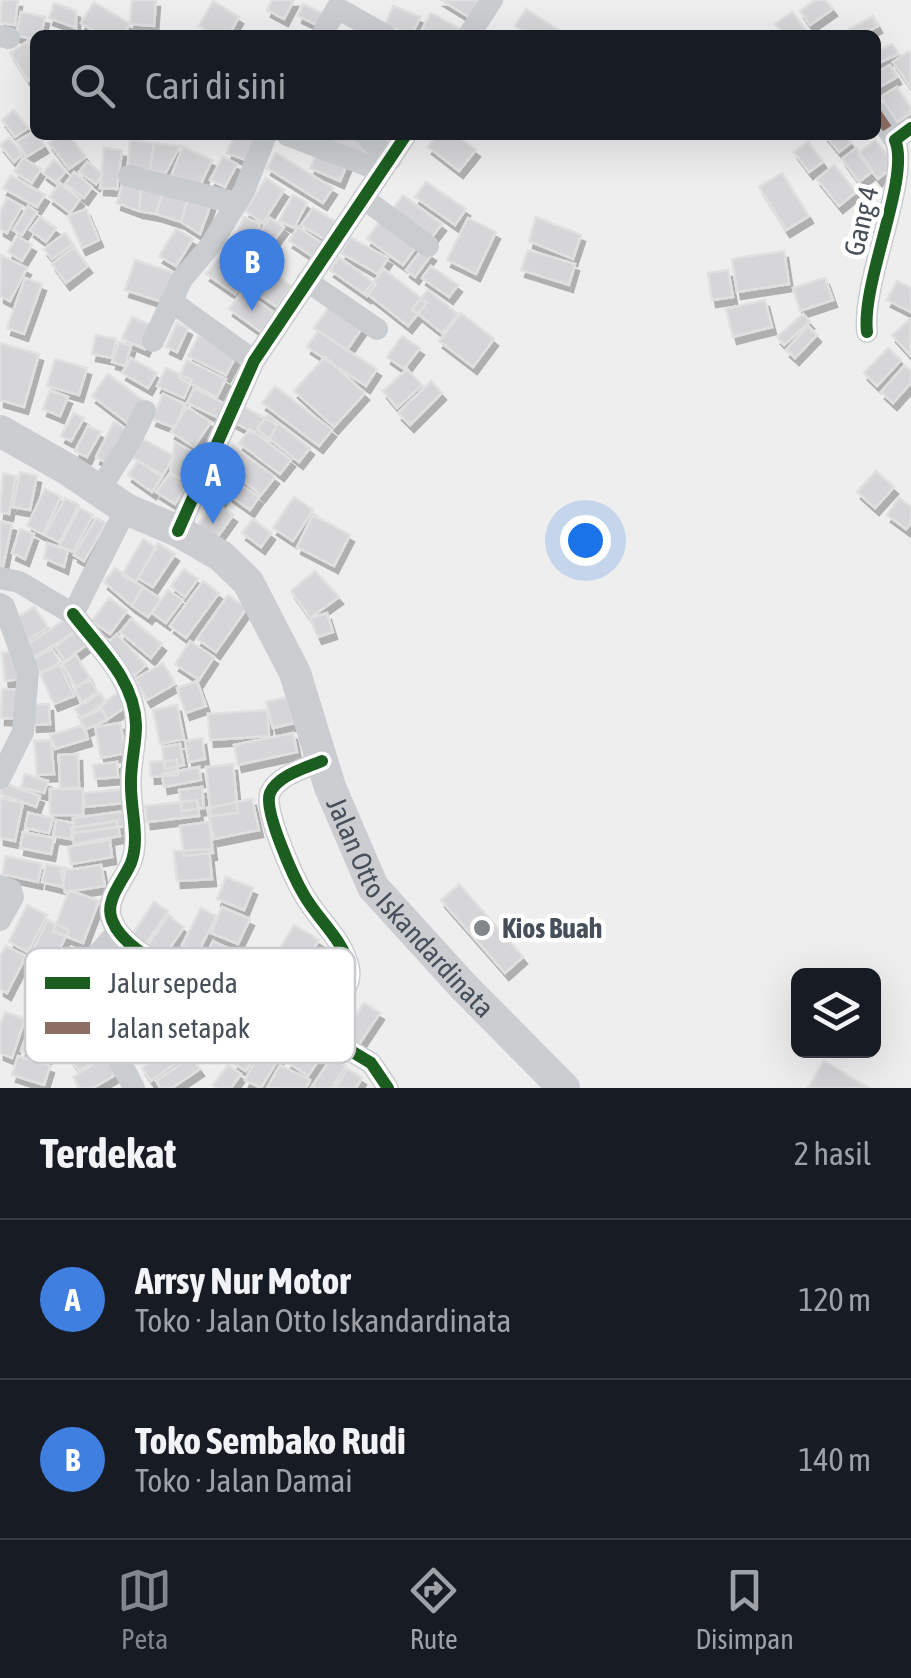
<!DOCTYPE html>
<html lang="id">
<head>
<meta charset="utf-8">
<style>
	body { margin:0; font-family:"Asap Condensed",sans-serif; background:#20242c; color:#f1f3f6 }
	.controls { position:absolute; right:30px; bottom:30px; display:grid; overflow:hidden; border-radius:15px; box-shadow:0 10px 40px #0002 }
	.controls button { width:90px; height:90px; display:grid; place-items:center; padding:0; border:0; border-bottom:2px solid #363941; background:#171b24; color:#f1f3f6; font:50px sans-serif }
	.you { position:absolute; left:585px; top:540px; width:35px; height:35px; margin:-25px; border:8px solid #fff; border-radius:50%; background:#1a73e8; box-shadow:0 0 0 15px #1a73e833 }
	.badge { display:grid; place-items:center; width:65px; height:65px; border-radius:50%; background:#82878e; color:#fff; font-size:32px; font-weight:700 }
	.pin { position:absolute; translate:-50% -82px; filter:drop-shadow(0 2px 5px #0008) }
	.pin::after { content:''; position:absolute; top:52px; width:35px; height:30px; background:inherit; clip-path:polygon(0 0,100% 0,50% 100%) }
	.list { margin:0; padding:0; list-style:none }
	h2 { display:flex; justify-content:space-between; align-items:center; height:130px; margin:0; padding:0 40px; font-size:42px }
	h2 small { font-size:32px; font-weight:400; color:#9ea1a6 }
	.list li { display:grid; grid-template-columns:65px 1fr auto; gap:30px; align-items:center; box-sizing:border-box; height:160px; padding:0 40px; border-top:2px solid #363941 }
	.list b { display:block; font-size:38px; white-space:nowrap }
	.list p { margin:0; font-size:32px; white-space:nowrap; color:#9ea1a6 }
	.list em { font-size:32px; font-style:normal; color:#9ea1a6 }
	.icon { flex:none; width:55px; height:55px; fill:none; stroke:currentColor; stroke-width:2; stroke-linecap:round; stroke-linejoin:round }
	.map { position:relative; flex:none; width:911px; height:1088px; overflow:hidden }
	.search { position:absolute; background:#171b24; box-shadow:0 10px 40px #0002; left:30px; right:30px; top:30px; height:110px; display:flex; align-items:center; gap:25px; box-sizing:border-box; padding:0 35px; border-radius:15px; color:#9ea1a6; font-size:38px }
	.sheet { height:450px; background:#171b24 }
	nav { display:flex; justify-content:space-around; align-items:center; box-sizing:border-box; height:140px; border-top:2px solid #363941; background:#171b24; font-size:28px; color:#9ea1a6 }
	nav a { display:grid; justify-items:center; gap:5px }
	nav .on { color:#82878e }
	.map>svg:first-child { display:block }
</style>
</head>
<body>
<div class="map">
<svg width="911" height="1088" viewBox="0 0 911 1088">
	<defs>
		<filter id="shadow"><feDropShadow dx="4" dy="7" stdDeviation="0" flood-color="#0004"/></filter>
	</defs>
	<rect width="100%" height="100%" fill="#efeeee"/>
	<!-- building -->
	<path fill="#d6d6d8" stroke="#e0e0e1" stroke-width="2.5" filter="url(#shadow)" d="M2 0H18L15 25 0 23Z
		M132 0H156L154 26 130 24Z
		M272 0H294L284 19 267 10Z
		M441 0H484L472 19Z
		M815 0H826L833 9 810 25 800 11Z
		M213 1 239 17 229 35H215L199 26Z
		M94 2 130 24 123 35H101L81 23Z
		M54 3 76 11V28L49 18Z
		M303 4 327 15 321 27 298 16Z
		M393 6 420 17 412 35 385 25Z
		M526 9 558 30 555 35H528L515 26Z
		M21 12 45 17 41 35H35V40L16 35Z
		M792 12 807 32 804 35H784L775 24Z
		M431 13 464 31 462 35H419Z
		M873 16 878 26 861 35H852L849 29Z
		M28 41 35 51V76L28 81 10 53Z
		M892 44 899 54 876 64V51Z
		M909 51 911 54V88L893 62Z
		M890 65 897 77 876 89V73Z
		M897 87 911 108V113L897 122 881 97Z
		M14 110 28 128 15 137 2 120Z
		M35 131 44 146 26 157 17 141Z
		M59 135H69L86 157 69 169 49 143Z
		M235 135H256L245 160 227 153Z
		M331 135H351L377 147 370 161 328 142Z
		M437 135H456L476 150 459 171 428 147Z
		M825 135H845L851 143 839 152Z
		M9 138 23 154 14 162 0 145Z
		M130 140 154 143 150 170 128 169Z
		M875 140 895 165 878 179 858 154Z
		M808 142 823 162 809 172 794 152Z
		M154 143 180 146 165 174 150 170Z
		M183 147 212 160 199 188 171 176Z
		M319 147 349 160 340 181 310 168Z
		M104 148 122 150 117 189 100 188Z
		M856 148 873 171 859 182 842 159Z
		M276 153 333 188 323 203 267 168Z
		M223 157 237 164 225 187 210 180Z
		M23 158 41 169 32 183 14 172Z
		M54 160 66 171 56 183 43 173Z
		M87 162 103 174 96 184 79 172Z
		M834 165 856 192 839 206 817 179Z
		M74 172 92 187 84 198 65 184Z
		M782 173 809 216 786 230 759 187Z
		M11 175 45 195 37 207 3 188Z
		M124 177 142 181 139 211 117 203Z
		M266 178 284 190 263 223 245 211Z
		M142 181 165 185 156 214 139 211Z
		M426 182 466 209 455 225 415 197Z
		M60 183 80 199 70 213 49 197Z
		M165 185 189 195 181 222 156 214Z
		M189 195 211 204 200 234 181 222Z
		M293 195 307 203 294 228 279 221Z
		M403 195 442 224 429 241 390 213Z
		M7 198 22 206 7 233 0 229V211Z
		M28 206 37 212 22 235 13 230Z
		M313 208 338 223 326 240 301 225Z
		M86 209 99 240 82 248 68 216Z
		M384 215 420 242 403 265 367 239Z
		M40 217 56 228 46 242 30 230Z
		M244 217 260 224 254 238 238 231Z
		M536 217 581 235 573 259 529 241Z
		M270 218 284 227 266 251 253 242Z
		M468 218 496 232 476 274 447 260Z
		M298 227 322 243 313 257 289 241Z
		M176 229 193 239 176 266 159 256Z
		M65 233 73 244 52 259 44 249Z
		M17 236 32 245 22 261 8 252Z
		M234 237 263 256 254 271 224 253Z
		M350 237 388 258 378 274 341 253Z
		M74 247 88 266 66 283 52 264Z
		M423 248 432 254 415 277 406 270Z
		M528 250 575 264 569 285 521 270Z
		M784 251 789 284 737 292 732 259Z
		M220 254 232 261 222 276 239 288 235 294 206 274Z
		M1 255 27 268 10 301 0 296Z
		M339 257 376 284 367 296 330 270Z
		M135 260 178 274 168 304 125 290Z
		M262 265 292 286 277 307 247 287Z
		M431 266 458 285 449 297 422 278Z
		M384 269 427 303 408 326 365 292Z
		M728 270 733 297 712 300 708 273Z
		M25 278 42 284 24 334 7 328Z
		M825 278 833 300 800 311 793 288Z
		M897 281 911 288V312L887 300Z
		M243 290 274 313 261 332 229 309Z
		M428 290 458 314 442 333 412 309Z
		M765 300 772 327 733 337 726 309Z
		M329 307 362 328 347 350 314 328Z
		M461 313 494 339 473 367 439 341Z
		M803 314 810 322 784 345 777 337Z
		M132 317 155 327 145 349 122 339Z
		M910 319 911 320 910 355 892 335Z
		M177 323 188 328 177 352 166 347Z
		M808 326 817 335 795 358 786 350Z
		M318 331 377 369 366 386 307 347Z
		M96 335 116 339 112 358 92 354Z
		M199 335 237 354 226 375 188 356Z
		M402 336 420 348 404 369 387 357Z
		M119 342 131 346 125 366 112 362Z
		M0 343 39 354 24 407 0 400Z
		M888 348 901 360 877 386 864 373Z
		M325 357 365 393 334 427 294 391Z
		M131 358 157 373 148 388 122 373Z
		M55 359 87 368 79 395 47 386Z
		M187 360 226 379 217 397 179 378Z
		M904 366 911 371V383L893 403 881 392Z
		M166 368 192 380 184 398 157 386Z
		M407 369 422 385 397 408 383 391Z
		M108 374 147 403 130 425 92 396Z
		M431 381 442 393 410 425 398 413Z
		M275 386 332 430 319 446 262 403Z
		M194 388 229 406 223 420 187 403Z
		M50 390 68 397 60 416 43 409Z
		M163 394 185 404 175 428 152 419Z
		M239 404 277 425 269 441 230 420Z
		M187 407 211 422 194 447 171 432Z
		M74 413 84 418 71 441 61 436Z
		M268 415 310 448 299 462 257 429Z
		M114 422 129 431 111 465 96 457Z
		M88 426 101 432 87 457 75 451Z
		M250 429 291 460 280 474 239 443Z
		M143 439 174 456 163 475 133 458Z
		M175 442 202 457 188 483 170 473Z
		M233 446 275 477 261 495 220 463Z
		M138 461 162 477 152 492 128 475Z
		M217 471 233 480 220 502 204 492Z
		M876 471 894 487 875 508 857 492Z
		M20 472 37 476 30 510 13 507Z
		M3 473 16 476 9 514 0 512Z
		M170 473 188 483 175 504 156 492Z
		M238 483 259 497 250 510 229 495Z
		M45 489 61 497 43 534 27 526Z
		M294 497 313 510 293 541 273 528Z
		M65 498 79 505 59 542 45 535Z
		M899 498 911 507V523L906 529 887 515Z
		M214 502 233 515 211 546 193 533Z
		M80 508 93 515 73 552 59 546Z
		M313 515 350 535 334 566 297 547Z
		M96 518 106 523 84 561 74 555Z
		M253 519 271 533 261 547 242 533Z
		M0 521 12 524 3 567 0 566Z
		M20 529 34 534 25 559 12 553Z
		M143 539 156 548 135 583 122 575Z
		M47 543 68 550 64 567 44 558Z
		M158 543 175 554 153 587 138 578Z
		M115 568 143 587 132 606 104 582Z
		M184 569 198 579 185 597 171 586Z
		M315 571 339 597 310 618 291 591Z
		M203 581 219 593 186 638 170 626Z
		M143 587 161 599 148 617 132 606Z
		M168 590 183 600 166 623 152 613Z
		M228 595 247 608 216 652 197 639Z
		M109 598 127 611 110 634 92 621Z
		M34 607 48 627 25 642 12 621Z
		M327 613 333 632 318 637 310 618Z
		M69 617 78 630 34 657 26 645Z
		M131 619 162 644 151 658 120 632Z
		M79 629 89 643 65 661 55 647Z
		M117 634 146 665 134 676 106 644Z
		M190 641 214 657 199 680 175 664Z
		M52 649 60 662 40 673 33 659Z
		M17 651 20 679 5 681 2 653Z
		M76 655 90 678 76 687 62 664Z
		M163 663 175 684 147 700 135 679Z
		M60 665 74 696 54 704 40 673Z
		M90 680 98 692 82 702 74 689Z
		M197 681 206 706 186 713 177 688Z
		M2 689 23 690 22 719 1 718Z
		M100 693 106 703 81 718 75 709Z
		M117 693 127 706 108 719 99 706Z
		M287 697 294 723 273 728 266 702Z
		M49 704 50 724 33 725 32 705Z
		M177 705 184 739 160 744 153 710Z
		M102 709 107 720 84 730 80 719Z
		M267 710 269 736 210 740 208 714Z
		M120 723 126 753 101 758 95 727Z
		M84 725 88 739 55 749 50 735Z
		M293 733 297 752 238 765 234 745Z
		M202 738 205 759 189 762 185 741Z
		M51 740 54 774 37 775 34 741Z
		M180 744 184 765 165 769 162 747Z
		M78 754 79 788 60 789 59 755Z
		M177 760 178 775 151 777 150 762Z
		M117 762 118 777 95 779 93 765Z
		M233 764 238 813 211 816 206 767Z
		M199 767 201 780 164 787 162 774Z
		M25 774 48 781 44 793 21 787Z
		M3 783 40 796 36 807 0 794Z
		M202 787 204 808 182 811 179 790Z
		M50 789H83V815H50Z
		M124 789 125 803 85 807 83 793Z
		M0 798 23 803 15 841 0 838Z
		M252 799 259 830 214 839 207 808Z
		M197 800 199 816 147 822 145 806Z
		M126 811 128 826 74 833 73 818Z
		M28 813 53 818 49 833 25 828Z
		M56 820 74 823 71 839 53 836Z
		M117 821 120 836 74 844 71 828Z
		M209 822 213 853 184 856 180 826Z
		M23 832 54 838 51 854 20 848Z
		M110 840 112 857 71 864 68 847Z
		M209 849 212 879 177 881 174 851Z
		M6 856 42 864 38 882 2 874Z
		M46 864 66 868 62 887 42 882Z
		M101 865 105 886 65 892 61 871Z
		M226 877 253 888 244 910 217 899Z
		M459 884 523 957 505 973 441 900Z
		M69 890 99 901 83 943 53 931Z
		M154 902 168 911 146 944 132 935Z
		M27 905 47 915 28 952 9 942Z
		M222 907 250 919 238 944 211 933Z
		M201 908 216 916 198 953 182 945Z
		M168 916 184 927 160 963 143 952Z
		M48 920 69 930 53 962 32 952Z
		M294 925 319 940 300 972 275 957Z
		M213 941 231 950 224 965 206 956Z
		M124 943 142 953 123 985 106 975Z
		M6 946 26 956 7 993 0 989V957Z
		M364 1003 380 1013 358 1046 342 1035Z
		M5 1012 25 1019 12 1058 0 1053V1025Z
		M32 1020 58 1029 46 1060 21 1051Z
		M250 1036 263 1043 246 1071 233 1063Z
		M304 1036 325 1051 308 1076 287 1062Z
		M101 1039 109 1052 79 1071 70 1058Z
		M265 1044 282 1053 261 1088 245 1080Z
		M167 1050 176 1063 151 1081 142 1068Z
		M109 1054 120 1072 93 1088H80L73 1077Z
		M18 1056 50 1066 44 1085 12 1075Z
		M191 1057 200 1069 172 1088H161L156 1081Z
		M332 1057 346 1066 332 1088H311Z
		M824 1061 869 1088H808Z
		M228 1065 241 1074 231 1088H217L213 1085Z
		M280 1065 310 1080 306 1088H267Z
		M348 1069 362 1078 356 1088H335Z"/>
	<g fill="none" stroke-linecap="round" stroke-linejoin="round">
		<!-- minor -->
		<path stroke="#cacdcf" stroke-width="22" d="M322 35 337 8 385 35
			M469 35 492 0
			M0 36 9 38
			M876 112 895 140
			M287 135 382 171
			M365 135 391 159
			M129 176 236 203
			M363 198 428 246
			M307 281 377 329
			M171 301 254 361
			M867 332C861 282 911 177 895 140L911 128
			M153 341 182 279 210 246 244 191 266 135
			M99 490 130 442 145 411
			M178 531 254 361 406 135
			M0 578 19 582 73 614 126 509
			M0 604 4 606 28 672 23 732 0 778
			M73 614C99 648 135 680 136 725 136 746 130 766 131 786 131 811 140 840 131 863 124 880 104 900 112 920 123 949 164 965 190 980
			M322 761C306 768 278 775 270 793 263 810 294 878 304 895 318 920 343 939 349 967 356 998 314 1003 323 1034L371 1063 388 1088
			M0 886 11 890 13 897 0 920
			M86 968 118 931
			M134 1088 116 1054 114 1042 170 969"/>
		<!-- secondary -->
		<path stroke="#cbcdd0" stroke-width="32" id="s1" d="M0 431 67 469 126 509 178 531 221 556 248 582 295 673 330 787 373 887 463 986 564 1088"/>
		<!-- quiet -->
		<path stroke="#8d6e63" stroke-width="10" stroke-dasharray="20 10" stroke-linecap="butt" d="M876 112 895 140"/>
		<defs>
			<path id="cycleway" d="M867 332C861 282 911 177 895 140L911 128
				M178 531 254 361 406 135
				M73 614C99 648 135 680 136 725 136 746 130 766 131 786 131 811 140 840 131 863 124 880 104 900 112 920 123 949 164 965 190 980
				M322 761C306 768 278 775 270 793 263 810 294 878 304 895 318 920 343 939 349 967 356 998 314 1003 323 1034L371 1063 388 1088"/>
		</defs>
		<!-- cycleway casing -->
		<use href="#cycleway" stroke="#fff" stroke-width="19"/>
		<!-- cycleway -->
		<use href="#cycleway" stroke="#1b5e20" stroke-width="12"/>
	</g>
	<!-- markers -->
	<circle fill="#82878e" stroke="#fff" stroke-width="4" cx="482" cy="928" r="10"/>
	<g text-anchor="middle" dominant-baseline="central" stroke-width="9" stroke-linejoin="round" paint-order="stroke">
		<!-- street labels -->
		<g font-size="28" fill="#474f5a" stroke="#fff">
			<text transform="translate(861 221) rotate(-77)">Gang 4</text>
			<text stroke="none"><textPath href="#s1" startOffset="660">Jalan Otto Iskandardinata</textPath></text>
		</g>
		<!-- poi labels -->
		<g font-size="28" font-weight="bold" fill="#474f5a" stroke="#fff" text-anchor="start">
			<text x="502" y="928">Kios Buah</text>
		</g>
	</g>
	<!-- legend -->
	<rect x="25" y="948" width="330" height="115" rx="15" fill="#fff" stroke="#c8cace" stroke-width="2.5"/>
	<rect x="45" y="977" width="45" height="12" fill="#1b5e20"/>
	<rect x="45" y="1022" width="45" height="12" fill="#8d6e63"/>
	<g font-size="28" fill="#474f5a">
		<text x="108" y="993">Jalur sepeda</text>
		<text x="108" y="1038">Jalan setapak</text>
	</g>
</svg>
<div class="controls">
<button><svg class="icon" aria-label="layers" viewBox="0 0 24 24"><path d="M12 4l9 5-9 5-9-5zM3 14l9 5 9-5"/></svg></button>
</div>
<div class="you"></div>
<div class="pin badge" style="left:213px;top:524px;background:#3f7fe0">A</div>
<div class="pin badge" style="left:252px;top:311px;background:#3f7fe0">B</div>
<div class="search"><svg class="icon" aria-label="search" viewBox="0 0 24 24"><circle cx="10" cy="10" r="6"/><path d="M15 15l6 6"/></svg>Cari di sini</div>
</div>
<section class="sheet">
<h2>Terdekat<small>2 hasil</small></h2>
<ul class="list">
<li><span class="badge" style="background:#3f7fe0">A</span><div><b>Arrsy Nur Motor</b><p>Toko · Jalan Otto Iskandardinata</p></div><em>120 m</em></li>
<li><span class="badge" style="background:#3f7fe0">B</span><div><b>Toko Sembako Rudi</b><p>Toko · Jalan Damai</p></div><em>140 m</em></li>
</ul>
</section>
<nav>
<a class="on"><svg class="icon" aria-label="map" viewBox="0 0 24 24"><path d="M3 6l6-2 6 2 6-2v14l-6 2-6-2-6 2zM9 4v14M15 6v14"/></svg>Peta</a>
<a><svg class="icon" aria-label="directions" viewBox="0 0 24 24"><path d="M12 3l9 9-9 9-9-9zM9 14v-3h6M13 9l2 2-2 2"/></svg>Rute</a>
<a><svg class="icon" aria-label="saved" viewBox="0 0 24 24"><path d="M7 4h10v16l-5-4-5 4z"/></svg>Disimpan</a>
</nav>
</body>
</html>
